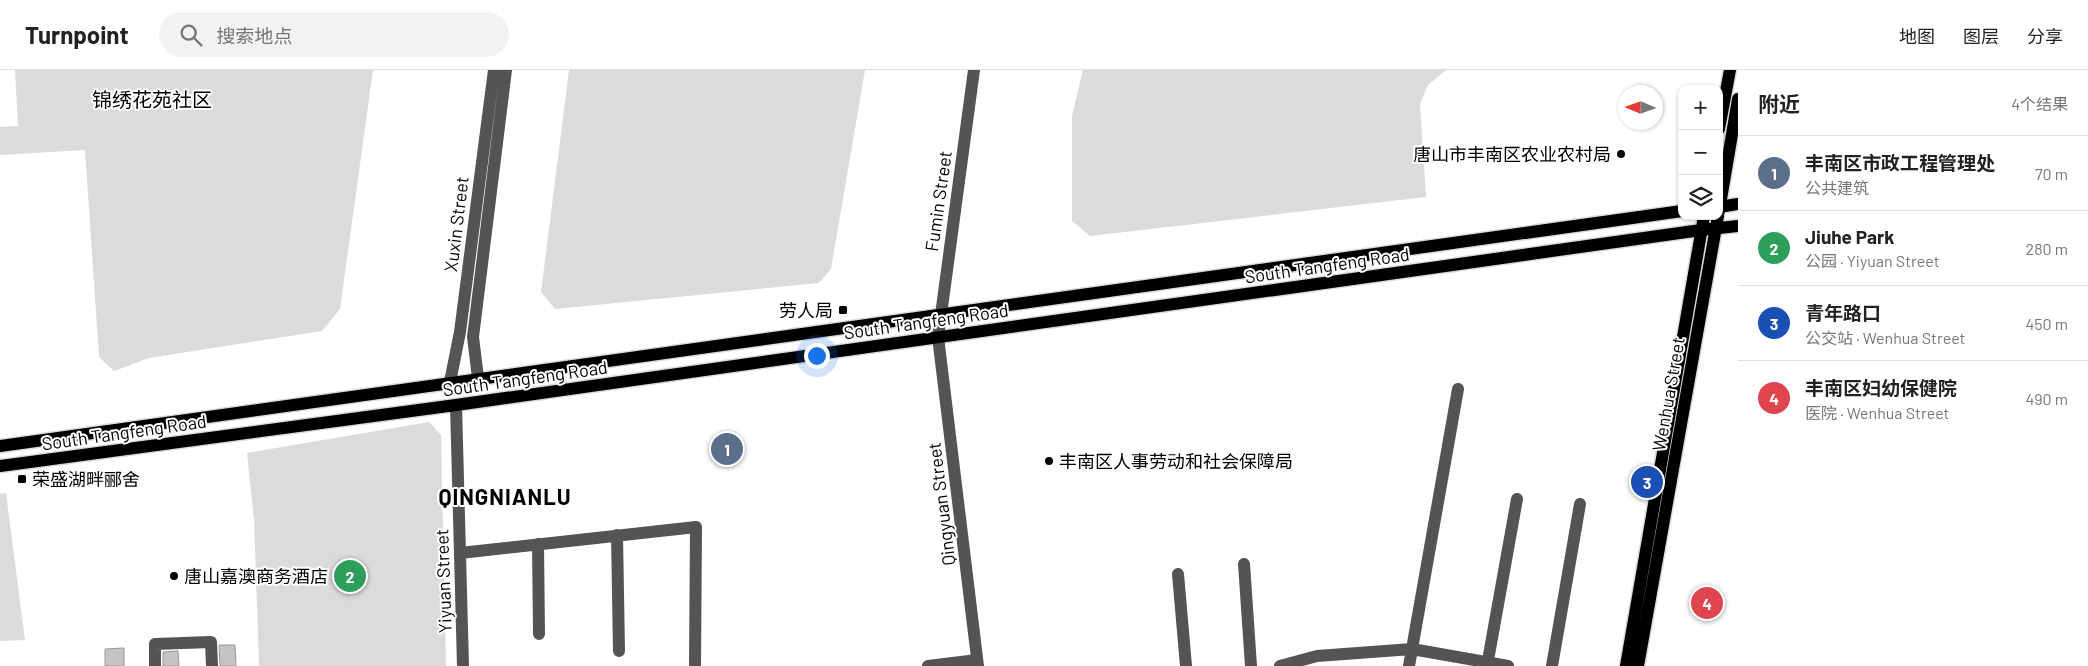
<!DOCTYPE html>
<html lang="zh">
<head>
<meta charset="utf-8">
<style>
	body { margin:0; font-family:Barlow,"Noto Sans SC",sans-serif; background:#f2f2f2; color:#222 }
	.controls { position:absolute; right:15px; top:15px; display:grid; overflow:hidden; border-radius:10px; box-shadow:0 1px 4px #0004 }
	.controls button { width:45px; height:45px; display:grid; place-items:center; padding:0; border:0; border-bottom:1px solid #e0e0e0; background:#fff; color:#222; font:25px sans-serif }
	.compass { position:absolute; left:1618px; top:15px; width:45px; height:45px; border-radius:50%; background:#fff; box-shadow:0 1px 4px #0004; rotate:272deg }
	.you { position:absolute; left:816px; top:285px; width:18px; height:18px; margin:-12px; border:4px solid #fff; border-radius:50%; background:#1a73e8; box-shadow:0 0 0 8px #1a73e833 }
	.badge { display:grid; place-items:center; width:32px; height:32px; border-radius:50%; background:#7c3aed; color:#fff; font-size:16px; font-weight:700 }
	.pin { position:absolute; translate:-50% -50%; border:2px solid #fff; box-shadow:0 1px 5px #0006 }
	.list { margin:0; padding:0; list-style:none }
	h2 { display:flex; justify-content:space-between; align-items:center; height:65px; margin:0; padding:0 20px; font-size:21px }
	h2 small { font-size:16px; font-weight:400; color:#767676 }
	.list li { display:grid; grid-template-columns:32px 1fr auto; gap:15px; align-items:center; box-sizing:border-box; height:75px; padding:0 20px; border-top:1px solid #e0e0e0 }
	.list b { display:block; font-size:19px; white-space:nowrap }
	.list p { margin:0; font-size:16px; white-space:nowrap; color:#767676 }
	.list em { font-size:16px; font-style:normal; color:#767676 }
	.icon { flex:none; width:28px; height:28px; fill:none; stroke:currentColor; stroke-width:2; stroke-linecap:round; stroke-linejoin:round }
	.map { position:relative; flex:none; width:1738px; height:596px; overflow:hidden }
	header { display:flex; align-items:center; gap:30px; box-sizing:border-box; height:70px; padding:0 25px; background:#fff; border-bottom:1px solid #e0e0e0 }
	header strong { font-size:24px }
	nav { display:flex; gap:28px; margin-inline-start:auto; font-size:18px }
	.search { width:350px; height:45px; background:#f2f2f2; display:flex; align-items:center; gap:12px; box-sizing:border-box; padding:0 18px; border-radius:28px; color:#767676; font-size:19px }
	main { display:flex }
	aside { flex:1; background:#fff }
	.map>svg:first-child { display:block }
</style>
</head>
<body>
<header>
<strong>Turnpoint</strong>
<div class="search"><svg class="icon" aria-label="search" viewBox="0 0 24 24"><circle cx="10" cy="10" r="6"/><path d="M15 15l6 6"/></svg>搜索地点</div>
<nav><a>地图</a><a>图层</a><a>分享</a></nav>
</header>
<main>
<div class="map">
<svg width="1738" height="596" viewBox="0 0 1738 596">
	<rect width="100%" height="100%" fill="#fff"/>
	<!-- green -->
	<path fill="#dbdbdb" d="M15 0H373L340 239 322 261 149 288 114 301 99 287 85 80 0 85V57L18 56Z
		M569 0H865L831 199 819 213 555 239 541 222Z
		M1083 0H1446L1428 15 1420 34 1426 127 1090 166 1072 151V46Z
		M429 352 441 365 446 596H259L254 450 247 383Z
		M6 423 25 570 0 571V424Z"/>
	<!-- building -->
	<path fill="#c4c4c4" stroke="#989898" d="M219 575H235L236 596H220Z
		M124 578V596H105V579Z
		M178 581 179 596H163V582Z"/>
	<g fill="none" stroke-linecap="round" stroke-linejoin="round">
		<defs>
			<path id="major" d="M1719 59 1730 0
				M1719 137 1738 134
				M1719 141 1738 29
				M0 376 1682 141
				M0 396 456 335 1701 160 1738 156
				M1626 596 1704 146
				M1638 596 1718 146"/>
		</defs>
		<!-- major casing -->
		<use href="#major" stroke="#dbdbdb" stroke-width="15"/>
		<!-- minor -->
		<path stroke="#545454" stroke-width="12" d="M974 0 938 267 978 596
			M478 308 473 267 506 0
			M450 312 460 262 494 0
			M456 335 463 596
			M617 465 619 581
			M538 474 539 564
			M460 483 696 457 695 596
			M1244 494 1251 596
			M1178 504 1186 596
			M155 596V574L211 572 212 596
			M928 596 977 590
			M1280 596 1317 586 1412 579 1508 596
			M1409 596 1458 319
			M1487 596 1517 429
			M1552 596 1580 434"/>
		<!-- major -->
		<use href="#major" stroke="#000" stroke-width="12"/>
	</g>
	<!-- markers -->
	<g fill="#000" stroke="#fff" stroke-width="2">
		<circle cx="1621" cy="84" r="5"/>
		<rect x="838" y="235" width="10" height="10" rx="2.5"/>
		<circle cx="1049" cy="391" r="5"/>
		<rect x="17" y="404" width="10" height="10" rx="2.5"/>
		<circle cx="174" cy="506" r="5"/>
	</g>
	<g text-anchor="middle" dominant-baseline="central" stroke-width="4" stroke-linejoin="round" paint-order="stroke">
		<!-- poi labels -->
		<g font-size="18" fill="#000" stroke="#fff" text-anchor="start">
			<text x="1611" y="84" text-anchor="end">唐山市丰南区农业农村局</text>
			<text x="833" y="240" text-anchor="end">劳人局</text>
			<text x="1059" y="391">丰南区人事劳动和社会保障局</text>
			<text x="32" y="409">荣盛湖畔郦舍</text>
			<text x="184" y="506">唐山嘉澳商务酒店</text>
		</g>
		<!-- street labels -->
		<g font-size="18" fill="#000" stroke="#fff">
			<text transform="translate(938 131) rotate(-82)">Fumin Street</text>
			<text transform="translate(456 154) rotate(-83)">Xuxin Street</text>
			<text transform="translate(1327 195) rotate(-8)">South Tangfeng Road</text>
			<text transform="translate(926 251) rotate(-8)">South Tangfeng Road</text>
			<text transform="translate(525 308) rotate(-8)">South Tangfeng Road</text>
			<text transform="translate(1668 324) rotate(-80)">Wenhua Street</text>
			<text transform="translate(124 362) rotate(-8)">South Tangfeng Road</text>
			<text transform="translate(941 434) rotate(-97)">Qingyuan Street</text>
			<text transform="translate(443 511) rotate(-92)">Yiyuan Street</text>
		</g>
		<!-- quarter labels -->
		<g font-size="20" fill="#000" stroke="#fff">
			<text x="152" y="29">锦绣花苑社区</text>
		</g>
		<!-- district labels -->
		<g font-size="22" font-weight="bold" letter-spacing="1" fill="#000" stroke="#fff">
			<text x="505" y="426">QINGNIANLU</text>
		</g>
	</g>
</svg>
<div class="controls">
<button>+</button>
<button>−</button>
<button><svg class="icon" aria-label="layers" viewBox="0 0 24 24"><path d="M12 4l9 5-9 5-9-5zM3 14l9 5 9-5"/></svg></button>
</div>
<svg class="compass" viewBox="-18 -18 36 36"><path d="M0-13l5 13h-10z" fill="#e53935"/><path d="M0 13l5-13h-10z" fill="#767676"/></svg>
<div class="you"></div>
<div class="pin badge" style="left:727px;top:379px;background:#5c6f8a">1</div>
<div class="pin badge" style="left:350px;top:506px;background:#2e9e5b">2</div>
<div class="pin badge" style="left:1647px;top:412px;background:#1a4fb4">3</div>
<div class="pin badge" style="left:1707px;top:533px;background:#e0444e">4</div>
</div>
<aside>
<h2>附近<small>4个结果</small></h2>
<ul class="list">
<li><span class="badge" style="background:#5c6f8a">1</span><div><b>丰南区市政工程管理处</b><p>公共建筑</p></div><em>70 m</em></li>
<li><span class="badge" style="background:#2e9e5b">2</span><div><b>Jiuhe Park</b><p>公园 · Yiyuan Street</p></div><em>280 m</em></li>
<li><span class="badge" style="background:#1a4fb4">3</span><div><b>青年路口</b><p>公交站 · Wenhua Street</p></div><em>450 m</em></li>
<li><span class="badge" style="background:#e0444e">4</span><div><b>丰南区妇幼保健院</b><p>医院 · Wenhua Street</p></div><em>490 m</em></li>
</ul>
</aside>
</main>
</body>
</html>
